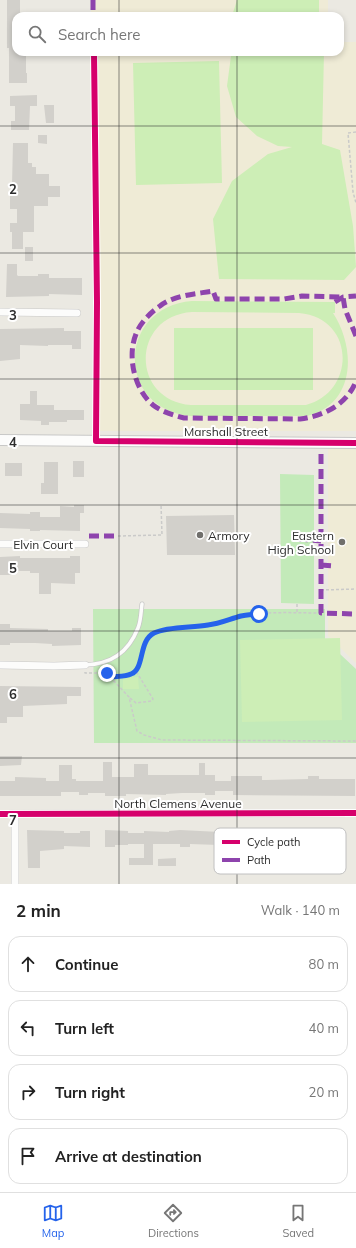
<!DOCTYPE html>
<html lang="en">
<head>
<meta charset="utf-8">
<style>
	body { margin:0; font-family:Mulish,sans-serif; background:#f6f6f6; color:#222 }
	.stop { position:absolute; width:12px; height:12px; margin:-9px; border:3px solid #2563eb; border-radius:50%; background:#fff }
	.stop.end { background:#2563eb; border-color:#fff; box-shadow:0 1px 4px #0008 }
	.list { margin:0; padding:0; list-style:none }
	h2 { display:flex; justify-content:space-between; align-items:center; height:52px; margin:0; padding:0 16px; font-size:17px }
	h2 small { font-size:13px; font-weight:400; color:#767676 }
	.list li { display:grid; grid-template-columns:26px 1fr auto; gap:12px; align-items:center; box-sizing:border-box; height:56px; margin:0 8px 8px; padding:0 8px; border:1px solid #e0e0e0; border-radius:12px }
	.list b { display:block; font-size:15px; white-space:nowrap }
	.list em { font-size:13px; font-style:normal; color:#767676 }
	.icon { flex:none; width:22px; height:22px; fill:none; stroke:currentColor; stroke-width:2; stroke-linecap:round; stroke-linejoin:round }
	.map { position:relative; flex:none; width:356px; height:884px; overflow:hidden }
	.search { position:absolute; background:#fff; box-shadow:0 2px 6px #0003; left:12px; right:12px; top:12px; height:44px; display:flex; align-items:center; gap:10px; box-sizing:border-box; padding:0 14px; border-radius:12px; color:#767676; font-size:15px }
	.sheet { height:308px; background:#fff }
	nav { display:flex; justify-content:space-around; align-items:center; box-sizing:border-box; height:56px; border-top:1px solid #e0e0e0; background:#fff; font-size:11px; color:#767676 }
	nav a { display:grid; justify-items:center; gap:2px }
	nav .on { color:#2563eb }
	.map>svg:first-child { display:block }
</style>
</head>
<body>
<div class="map">
<svg width="356" height="884" viewBox="0 0 356 884">
	<rect width="100%" height="100%" fill="#ebe9e2"/>
	<!-- education -->
	<path fill="#efebd6" d="M91 0H328V16H91Z
		M340 42H356V431H94L91 52H340Z
		M328 449H356V663L328 636Z"/>
	<!-- green -->
	<path fill="#c3eab9" d="M280 474 314 475V604L281 603Z
		M93 609H325V640L356 669V743H94Z"/>
	<!-- pitch -->
	<path fill="#cdeeb6" fill-rule="evenodd" d="M237 0H319V14H321V16H232Z
		M324 52 322 144 340 150 353 226 356 267 344 280 219 279 213 219 232 181 268 154 292 147 278 146 257 136 236 117 227 86 231 56Z
		M219 61 222 183 136 185 133 63Z
		M192 301 335 302V313H333C356 348 356 404 307 416H191C115 409 117 307 192 301ZM192 312 299 313C356 318 356 392 306 405H191C130 400 131 316 192 312Z
		M174 328H313V390H174Z
		M340 638 342 720 242 722 240 640Z
		M138 677 139 689H123V678Z"/>
	<!-- building -->
	<path fill="#d2d0cb" d="M7 0H20V16H16V52H26V73H27V83H9V48H7Z
		M37 95V106H30L29 130H11V121H15V106H10V96Z
		M44 105H54V123H46Z
		M38 135H47V144L38 143Z
		M13 143H28V163H32V167H36V174H49V186H60V197H48V206H34V232H23V249H12V232H10V223H17V209H10V185H12Z
		M25 247H33V261H25Z
		M7 264H17V275L18 276H38V274H49V278H82V295L49 294V296L6 297Z
		M64 328V331H81V349H72V345H48V346L20 345V359L0 361V329Z
		M30 391H37V405H54V410H84V420H67V422H49V425H41V421L20 420V404H30Z
		M73 461H84V477H73Z
		M44 462H58V494H41V483H44Z
		M5 463H22V476H5Z
		M74 505H84V513H80V531L40 530V531H30V529L0 528V513L30 514V512H40V517H60V506L74 507Z
		M234 515 235 555H167L166 516Z
		M20 556V558H70V556H80V573H75V584L51 583V594H39V573H30V571H12V575H0V557Z
		M0 624H10V628L48 629V631H72V628H81V645L52 646V644L35 643H10V645H0Z
		M0 686 81 687V696H67V704L23 706V717H7V723H0Z
		M0 756H22L21 765 0 766Z
		M103 762H112V777H134V764H148V775H199V763H205V775H215V781H231V776H262V780H266L308 779V776H319V779H355V796L233 795V791H215V795H205V793H182L166 794V795L126 794V796H105V793H88V795H79V792H61V796H0V781H15V777L46 778V781H59V765H72V779H76V781H103Z
		M258 829 280 830V832H307V831L330 830V832H344V846L319 848V866L301 864 302 857H307V844H280V851H268V861H261V845H242V847H237L238 861H227V866H218L219 845 190 844V847H180V844H153V865H129V858H144V844H128V845H115V847H105V830L128 831V833H144V831L169 832V831L180 830 220 832V830H229V831L258 832Z
		M27 830 64 831V833H80V831H90V847L64 846V849L40 851V868H28Z
		M176 858V866H158V859Z"/>
	<g fill="none" stroke-linecap="round" stroke-linejoin="round">
		<defs>
			<path id="lane" d="M85 665C111 664 128 653 138 628 141 621 141 611 142 604"/>
			<path id="street" d="M0 312 77 313
				M0 544H85
				M0 665 54 666 85 665
				M0 814 356 813
				M15 884V814"/>
			<path id="secondary" d="M0 440 356 443"/>
		</defs>
		<!-- lane casing -->
		<use href="#lane" stroke="#c8c8c7" stroke-width="5"/>
		<!-- street casing -->
		<use href="#street" stroke="#c8c8c7" stroke-width="8"/>
		<!-- secondary casing -->
		<use href="#secondary" stroke="#c8c8c7" stroke-width="12"/>
		<!-- path -->
		<path stroke="#cacac9" stroke-width="1.5" stroke-dasharray="3 2" stroke-linecap="butt" d="M356 132 348 133 353 192 356 203
			M118 536 162 535 161 504
			M321 590 356 589
			M297 604V613
			M85 672V673H107L110 677C117 676 125 677 131 674 144 670 139 641 153 633 166 626 184 629 198 627 213 625 227 619 242 616 268 611 295 613 321 613
			M110 677 129 697 137 731 144 735 162 740 356 741
			M130 698 136 703 152 701 153 699 136 671"/>
		<!-- lane -->
		<use href="#lane" stroke="#fcfcfb" stroke-width="3.5"/>
		<!-- street -->
		<use href="#street" stroke="#fcfcfb" stroke-width="7"/>
		<!-- secondary -->
		<use href="#secondary" stroke="#fcfcfb" stroke-width="10"/>
		<!-- quiet -->
		<path stroke="#8e44ad" stroke-width="5" stroke-dasharray="10 5" stroke-linecap="butt" d="M93 0V16
			M335 302 343 297 356 296
			M356 336 345 309 343 297 302 296 284 299H216L213 291C196 294 174 295 160 306 151 312 140 323 136 334 127 356 134 389 153 405 162 412 173 415 184 418L300 419C323 416 347 405 356 381
			M321 454V613L356 614
			M89 536H118
			M298 539 321 541
			M321 565 335 566"/>
		<defs>
			<path id="cycleway" d="M94 52 97 302 96 441 356 443
				M0 814 356 813"/>
		</defs>
		<!-- cycleway casing -->
		<use href="#cycleway" stroke="#fff" stroke-width="8"/>
		<!-- cycleway -->
		<use href="#cycleway" stroke="#d6006c" stroke-width="6"/>
	</g>
	<g fill="none" stroke-linecap="round" stroke-linejoin="round">
		<!-- route -->
		<path stroke="#2563eb" stroke-width="5" d="M107 673 110 677C117 676 125 677 131 674 145 669 138 641 154 633 169 626 192 628 208 625 219 624 230 619 241 616 247 615 253 614 259 614"/>
	</g>
	<!-- grid -->
	<path fill="none" stroke="#2d2d2d" stroke-width="1" stroke-opacity="0.55" d="M119 0V16M237 0V16M119 52V884M237 52V884M0 126H356M0 253H356M0 379H356M0 505H356M0 631H356M0 758H356"/>
	<!-- markers -->
	<g fill="#706f6c" stroke="#fff" stroke-width="1.5">
		<circle cx="200" cy="535" r="4"/>
		<circle cx="342" cy="542" r="4"/>
	</g>
	<g text-anchor="middle" dominant-baseline="central" stroke-width="4" stroke-linejoin="round" paint-order="stroke">
		<!-- street labels -->
		<g font-size="12" fill="#2d2d2d" stroke="#fff">
			<text x="226" y="431">Marshall Street</text>
			<text x="43" y="544">Elvin Court</text>
			<text x="178" y="803">North Clemens Avenue</text>
		</g>
		<!-- poi labels -->
		<g font-size="12" fill="#2d2d2d" stroke="#fff" text-anchor="start">
			<text x="208" y="535">Armory</text>
			<text x="334" y="535" text-anchor="end">Eastern<tspan x="334" dy="14">High School</tspan></text>
		</g>
	</g>
	<!-- legend -->
	<rect x="214" y="828" width="132" height="46" rx="6" fill="#fff" stroke="#c0c0c0" stroke-width="1"/>
	<rect x="222" y="840" width="18" height="4" fill="#d6006c"/>
	<rect x="222" y="858" width="18" height="4" fill="#8e44ad"/>
	<g font-size="11" fill="#2d2d2d">
		<text x="247" y="846">Cycle path</text>
		<text x="247" y="864">Path</text>
	</g>
	<g font-size="13" text-anchor="middle" font-weight="bold" fill="#2d2d2d" stroke="#fff" stroke-width="4" stroke-linejoin="round" paint-order="stroke">
		<text x="13" y="194">2</text>
		<text x="13" y="320">3</text>
		<text x="13" y="447">4</text>
		<text x="13" y="573">5</text>
		<text x="13" y="699">6</text>
		<text x="13" y="825">7</text>
	</g>
</svg>
<div class="stop" style="left:259px;top:614px"></div>
<div class="stop end" style="left:107px;top:673px"></div>
<div class="search"><svg class="icon" aria-label="search" viewBox="0 0 24 24"><circle cx="10" cy="10" r="6"/><path d="M15 15l6 6"/></svg>Search here</div>
</div>
<section class="sheet">
<h2>2 min<small>Walk · 140 m</small></h2>
<ul class="list">
<li><svg class="icon" aria-label="ahead" viewBox="0 0 24 24"><path d="M12 20V5M6 11l6-6 6 6"/></svg><div><b>Continue</b></div><em>80 m</em></li>
<li><svg class="icon" aria-label="left" viewBox="0 0 24 24"><path d="M17 20v-9H6M10 6l-5 5 5 5"/></svg><div><b>Turn left</b></div><em>40 m</em></li>
<li><svg class="icon" aria-label="right" viewBox="0 0 24 24"><path d="M7 20v-9h11M14 6l5 5-5 5"/></svg><div><b>Turn right</b></div><em>20 m</em></li>
<li><svg class="icon" aria-label="arrive" viewBox="0 0 24 24"><path d="M6 21V4h12l-3 4 3 4H6"/></svg><div><b>Arrive at destination</b></div></li>
</ul>
</section>
<nav>
<a class="on"><svg class="icon" aria-label="map" viewBox="0 0 24 24"><path d="M3 6l6-2 6 2 6-2v14l-6 2-6-2-6 2zM9 4v14M15 6v14"/></svg>Map</a>
<a><svg class="icon" aria-label="directions" viewBox="0 0 24 24"><path d="M12 3l9 9-9 9-9-9zM9 14v-3h6M13 9l2 2-2 2"/></svg>Directions</a>
<a><svg class="icon" aria-label="saved" viewBox="0 0 24 24"><path d="M7 4h10v16l-5-4-5 4z"/></svg>Saved</a>
</nav>
</body>
</html>
